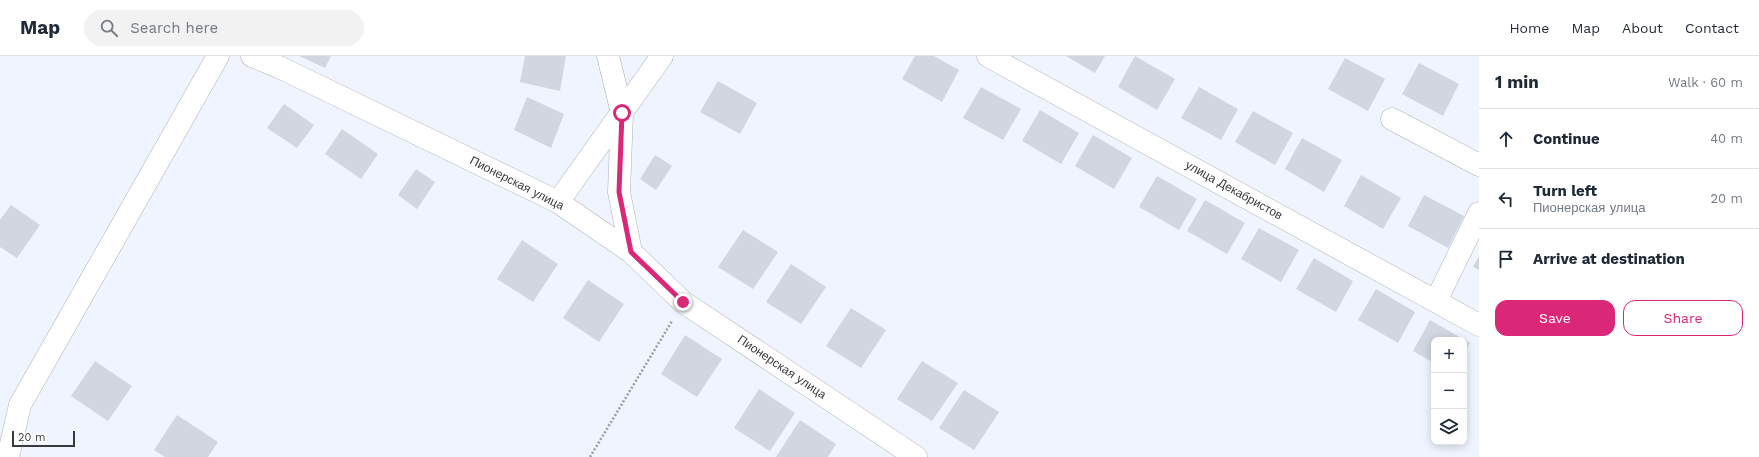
<!DOCTYPE html>
<html lang="en">
<head>
<meta charset="utf-8">
<style>
	body { margin:0; font-family:"Work Sans",sans-serif; background:#f2f2f3; color:#1f2937 }
	.controls { position:absolute; right:12px; bottom:12px; display:grid; overflow:hidden; border-radius:8px; box-shadow:0 2px 10px #0003 }
	.controls button { width:36px; height:36px; display:grid; place-items:center; padding:0; border:0; border-bottom:1px solid #e0e1e3; background:#fff; color:#1f2937; font:20px sans-serif }
	.scale { position:absolute; left:12px; bottom:10px; width:63px; box-sizing:border-box; padding-left:4px; border:2px solid #38393d; border-top:0; font-size:11px; line-height:14px; white-space:nowrap; color:#38393d; -webkit-text-stroke:3px #fff; paint-order:stroke }
	.stop { position:absolute; width:12px; height:12px; margin:-9px; border:3px solid #db2777; border-radius:50%; background:#fff }
	.stop.end { background:#db2777; border-color:#fff; box-shadow:0 1px 4px #0008 }
	.list { margin:0; padding:0; list-style:none }
	h2 { display:flex; justify-content:space-between; align-items:center; height:52px; margin:0; padding:0 16px; font-size:17px }
	h2 small { font-size:13px; font-weight:400; color:#747a83 }
	.list li { display:grid; grid-template-columns:26px 1fr auto; gap:12px; align-items:center; box-sizing:border-box; height:60px; padding:0 16px; border-top:1px solid #e0e1e3 }
	.list b { display:block; font-size:15px; white-space:nowrap }
	.list p { margin:0; font-size:13px; white-space:nowrap; color:#747a83 }
	.list em { font-size:13px; font-style:normal; color:#747a83 }
	.actions { display:flex; gap:8px; padding:12px 16px }
	.actions a { flex:1; padding:9px 0; border:1px solid #db2777; border-radius:12px; text-align:center; font-size:14px; color:#db2777 }
	.actions .main { background:#db2777; color:#fff }
	.icon { flex:none; width:22px; height:22px; fill:none; stroke:currentColor; stroke-width:2; stroke-linecap:round; stroke-linejoin:round }
	.map { position:relative; flex:none; width:1479px; height:401px; overflow:hidden }
	header { display:flex; align-items:center; gap:24px; box-sizing:border-box; height:56px; padding:0 20px; background:#fff; border-bottom:1px solid #e0e1e3 }
	header strong { font-size:19px }
	nav { display:flex; gap:22px; margin-inline-start:auto; font-size:14px }
	.search { width:280px; height:36px; background:#f2f2f3; display:flex; align-items:center; gap:10px; box-sizing:border-box; padding:0 14px; border-radius:22px; color:#747a83; font-size:15px }
	main { display:flex }
	aside { flex:1; background:#fff }
	.map>svg:first-child { display:block }
</style>
</head>
<body>
<header>
<strong>Map</strong>
<div class="search"><svg class="icon" aria-label="search" viewBox="0 0 24 24"><circle cx="10" cy="10" r="6"/><path d="M15 15l6 6"/></svg>Search here</div>
<nav><a>Home</a><a>Map</a><a>About</a><a>Contact</a></nav>
</header>
<main>
<div class="map">
<svg width="1479" height="401" viewBox="0 0 1479 401">
	<rect width="100%" height="100%" fill="#eff4fe"/>
	<!-- building -->
	<path fill="#d2d6e0" d="M299 0H331L325 12Z
		M525 0H566L560 35 520 26Z
		M915 0H934L959 14 942 46 902 23Z
		M1066 0H1105L1095 17Z
		M1135 0 1175 23 1157 54 1118 31Z
		M1345 2 1385 23 1368 55 1328 33Z
		M1419 7 1459 28 1443 60 1402 38Z
		M718 25 757 47 740 78 700 56Z
		M981 31 1021 53 1003 84 963 62Z
		M1199 31 1238 53 1221 84 1181 62Z
		M527 41 564 58 551 92 514 74Z
		M284 48 314 69 297 92 267 72Z
		M1040 54 1079 77 1061 108 1022 85Z
		M1253 55 1293 77 1275 109 1235 86Z
		M342 73 378 98 361 123 325 98Z
		M1093 79 1132 102 1114 133 1075 110Z
		M1302 82 1342 104 1324 136 1285 113Z
		M655 99 672 110 656 134 640 123Z
		M416 113 435 126 417 153 398 139Z
		M1361 119 1401 142 1383 173 1344 150Z
		M1157 120 1197 143 1179 174 1139 151Z
		M1424 139 1464 160 1448 192 1408 170Z
		M1205 144 1245 167 1227 198 1187 175Z
		M11 149 40 169 17 202 0 191V164Z
		M1259 172 1299 194 1281 226 1241 203Z
		M743 174 778 196 753 233 718 211Z
		M522 184 558 208 533 246 497 223Z
		M1479 200V214L1473 211Z
		M1314 202 1353 225 1336 256 1296 233Z
		M791 208 826 231 801 268 766 246Z
		M588 224 624 248 599 286 563 262Z
		M1376 233 1415 256 1398 287 1358 264Z
		M851 252 886 274 861 312 826 290Z
		M1430 264 1470 287 1464 297V284H1434V307L1413 295Z
		M685 279 722 303 697 341 661 318Z
		M95 305 132 330 108 365 71 340Z
		M922 305 958 327 932 365 897 343Z
		M759 333 795 357 770 395 734 372Z
		M964 334 999 356 974 394 939 372Z
		M177 359 218 386 208 401H165L154 394Z
		M800 364 836 388 828 401H776Z"/>
	<g fill="none" stroke-linecap="round" stroke-linejoin="round">
		<defs>
			<path id="minor" d="M252 0 279 11 558 146 631 196 683 246 916 401
				M608 0 622 57 619 136 631 196
				M988 0 1479 269
				M1392 63 1479 109
				M558 146 662 0
				M1436 245 1479 157
				M8 401 20 349 218 0"/>
		</defs>
		<!-- minor casing -->
		<use href="#minor" stroke="#acb0b9" stroke-width="23"/>
		<!-- path -->
		<path stroke="#9a9da4" stroke-width="2.5" stroke-dasharray="2 2" stroke-linecap="butt" d="M590 401 672 265"/>
		<!-- minor -->
		<use href="#minor" stroke="#fff" stroke-width="22"/>
	</g>
	<g fill="none" stroke-linecap="round" stroke-linejoin="round">
		<!-- route -->
		<path stroke="#db2777" stroke-width="5" d="M622 57 619 136 631 196 683 246"/>
	</g>
	<g text-anchor="middle" dominant-baseline="central" stroke-width="3" stroke-linejoin="round" paint-order="stroke">
		<!-- street labels -->
		<g font-size="12" fill="#38393d" stroke="#fff">
			<text transform="translate(517 127) rotate(27)">Пионерская улица</text>
			<text transform="translate(1234 134) rotate(29)">улица Декабристов</text>
			<text transform="translate(782 311) rotate(34)">Пионерская улица</text>
		</g>
	</g>
</svg>
<div class="controls">
<button>+</button>
<button>−</button>
<button><svg class="icon" aria-label="layers" viewBox="0 0 24 24"><path d="M12 4l9 5-9 5-9-5zM3 14l9 5 9-5"/></svg></button>
</div>
<div class="scale">20 m</div>
<div class="stop" style="left:622px;top:57px"></div>
<div class="stop end" style="left:683px;top:246px"></div>
</div>
<aside>
<h2>1 min<small>Walk · 60 m</small></h2>
<ul class="list">
<li><svg class="icon" aria-label="ahead" viewBox="0 0 24 24"><path d="M12 20V5M6 11l6-6 6 6"/></svg><div><b>Continue</b></div><em>40 m</em></li>
<li><svg class="icon" aria-label="left" viewBox="0 0 24 24"><path d="M17 20v-9H6M10 6l-5 5 5 5"/></svg><div><b>Turn left</b><p>Пионерская улица</p></div><em>20 m</em></li>
<li><svg class="icon" aria-label="arrive" viewBox="0 0 24 24"><path d="M6 21V4h12l-3 4 3 4H6"/></svg><div><b>Arrive at destination</b></div></li>
</ul>
<div class="actions"><a class="main">Save</a><a>Share</a></div>
</aside>
</main>
</body>
</html>
